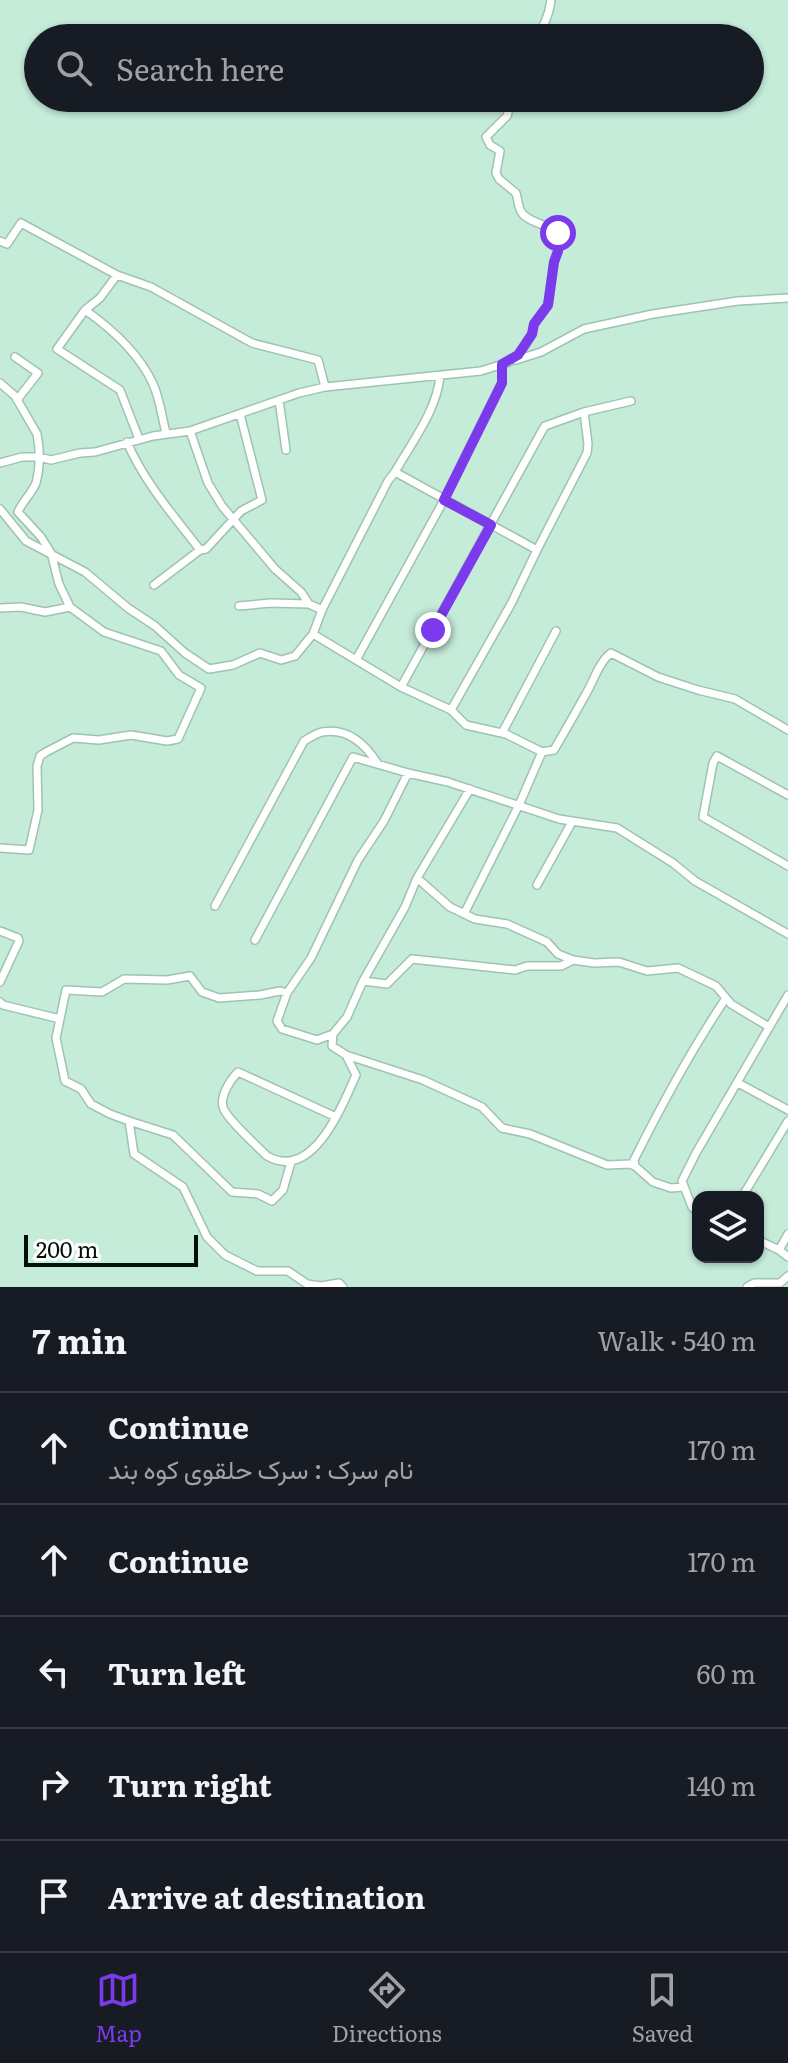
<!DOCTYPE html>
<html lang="en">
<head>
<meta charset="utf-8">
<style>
	body { margin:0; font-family:Literata,Vazirmatn,serif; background:#20242c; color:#f1f3f6 }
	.controls { position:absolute; right:24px; bottom:24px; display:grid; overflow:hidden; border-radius:16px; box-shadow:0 2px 6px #0004 }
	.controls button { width:72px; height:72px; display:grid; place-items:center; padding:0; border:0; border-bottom:2px solid #363941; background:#171b24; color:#f1f3f6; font:40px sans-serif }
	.scale { position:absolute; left:24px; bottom:20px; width:174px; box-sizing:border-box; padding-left:8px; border:4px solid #030f09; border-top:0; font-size:22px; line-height:28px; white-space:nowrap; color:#030f09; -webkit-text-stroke:6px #fff; paint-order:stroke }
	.stop { position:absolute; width:24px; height:24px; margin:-18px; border:6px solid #7c3aed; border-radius:50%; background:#fff }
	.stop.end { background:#7c3aed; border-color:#fff; box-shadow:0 2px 8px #0008 }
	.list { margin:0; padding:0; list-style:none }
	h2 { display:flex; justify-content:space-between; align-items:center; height:104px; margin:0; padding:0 32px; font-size:34px }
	h2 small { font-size:26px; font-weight:400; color:#9ea1a6 }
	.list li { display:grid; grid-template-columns:52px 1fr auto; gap:24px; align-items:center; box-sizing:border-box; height:112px; padding:0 32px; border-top:2px solid #363941 }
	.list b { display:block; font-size:30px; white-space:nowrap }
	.list p { margin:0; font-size:26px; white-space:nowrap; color:#9ea1a6 }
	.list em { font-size:26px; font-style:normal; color:#9ea1a6 }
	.icon { flex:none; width:44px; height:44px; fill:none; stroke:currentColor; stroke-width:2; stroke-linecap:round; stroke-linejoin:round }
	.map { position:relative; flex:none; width:788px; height:1287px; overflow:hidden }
	.search { position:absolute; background:#171b24; box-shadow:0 2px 6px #0004; left:24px; right:24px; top:24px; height:88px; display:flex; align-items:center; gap:20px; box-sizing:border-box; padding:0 28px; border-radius:44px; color:#9ea1a6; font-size:30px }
	.sheet { height:664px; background:#171b24 }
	nav { display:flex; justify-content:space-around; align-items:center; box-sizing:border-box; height:112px; border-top:2px solid #363941; background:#171b24; font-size:22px; color:#9ea1a6 }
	nav a { display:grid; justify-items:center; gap:4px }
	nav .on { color:#7c3aed }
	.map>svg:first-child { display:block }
</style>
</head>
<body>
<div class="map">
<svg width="788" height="1287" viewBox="0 0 788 1287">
	<rect width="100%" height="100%" fill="#c5ebd9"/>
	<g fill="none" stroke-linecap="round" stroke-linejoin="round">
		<defs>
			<path id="minor" d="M534 38C544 28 549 15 551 0
				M0 241 7 244 21 223 117 275 151 287 252 343 318 360 325 387
				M117 275 100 298 85 310 57 349 120 390 139 439
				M85 310C112 329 139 353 153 384 160 399 162 418 166 433
				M15 357 38 373 17 400
				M516 360 541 352 584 329 653 314 738 301 788 298
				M0 383 15 396 37 434C40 449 40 468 36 483 32 493 22 502 18 512L41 537 51 553 59 584 70 607 104 632 161 651 179 675 201 688 178 739 167 741 131 735 99 740 73 738 46 752 40 756 37 766 38 810 29 850 0 848
				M279 400 286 450
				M190 431 208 483 222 506 275 569 301 592 309 604
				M127 442C144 482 174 516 200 550
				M0 463 22 457H39L51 460 80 453 95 452 153 436 190 431 299 393 325 387 481 371 509 362 518 355 525 345 532 334 534 324 548 305 554 262 558 251V233C549 225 528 222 522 213 518 208 518 199 516 193L499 179 496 173 500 151 490 145 486 137 507 116 512 98
				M395 472 537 550
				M0 509 26 541 85 572 128 608 155 626 185 653 209 669 233 665 260 653 281 660 295 656 313 634 322 610 388 481 395 472C412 442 437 410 440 376
				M154 585 200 550 206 549 241 511 262 500 240 414
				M239 606 271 603 309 604 322 610
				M0 608 21 607 45 612 70 607
				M313 634 401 687 451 710 466 725 506 734 542 752 554 750C565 731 576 712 587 692 594 680 599 662 611 653L658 677 698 690 735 699 788 730
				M356 660 444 500 502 383V364
				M401 687 543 429 545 426 584 412 631 401
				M451 710 511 604 537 550 587 453 588 444 584 412
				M502 733 556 631
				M408 773 384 821 358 860 311 958 287 993 277 1021 282 1029 317 1040 333 1034 347 1017 363 981 405 907 417 878 470 789
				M788 795 717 756 713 763 703 817 788 866
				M417 878 450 907 475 919 507 924 547 942 558 954 573 960
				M537 885 572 822
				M215 906 304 741C309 738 317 733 322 732 348 727 366 745 378 764
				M464 914 519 805 542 752
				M0 931 18 938 19 941 0 982
				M255 940 353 757 408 773 448 782 559 819 617 828 673 863 695 881 788 934
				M363 981 387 984 412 959 515 970 527 966H561L573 960 594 963 619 962 647 971 678 968 716 986 731 1004 769 1027
				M287 993 280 991 260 995 219 998 202 992 190 976 167 980 124 979 102 992 66 990 56 1038 65 1081 81 1089 91 1104 110 1114 129 1121 134 1154 183 1187 207 1237 225 1255 257 1271H288L307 1284 321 1286 339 1283 343 1287
				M0 1002 3 1005 60 1019
				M333 1034 332 1046 346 1055 423 1080 482 1107 502 1128 530 1134 607 1165 630 1164 635 1166 653 1182 671 1188 683 1187
				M738 1083 788 1110
				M336 1117 238 1072C230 1080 220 1096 223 1107 225 1117 258 1147 267 1156 313 1182 342 1106 356 1075L346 1055
				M129 1121 173 1135 232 1192 258 1194 272 1201 283 1190 291 1162
				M635 1166 634 1160C662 1104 691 1050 726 998
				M742 1197 788 1121
				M698 1212 692 1207 682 1181 696 1153 788 995
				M758 1240 779 1250 788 1257
				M779 1250 788 1234
				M747 1287 754 1283H780L788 1276"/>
		</defs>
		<!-- minor casing -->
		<use href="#minor" stroke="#9fc3b2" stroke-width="10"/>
		<!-- minor -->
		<use href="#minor" stroke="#fff" stroke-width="7"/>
	</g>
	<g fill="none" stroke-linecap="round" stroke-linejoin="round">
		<!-- route -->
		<path stroke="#7c3aed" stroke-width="10" d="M433 630 491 525 444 500 502 383V364L518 355 532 334 534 324 548 305 554 262 558 251V233"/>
	</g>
</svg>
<div class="controls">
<button><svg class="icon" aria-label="layers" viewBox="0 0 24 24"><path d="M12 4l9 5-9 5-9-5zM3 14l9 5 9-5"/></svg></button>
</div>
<div class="scale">200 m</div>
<div class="stop" style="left:558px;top:233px"></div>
<div class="stop end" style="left:433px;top:630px"></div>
<div class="search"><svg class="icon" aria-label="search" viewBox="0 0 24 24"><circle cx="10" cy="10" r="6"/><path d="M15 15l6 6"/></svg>Search here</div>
</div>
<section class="sheet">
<h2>7 min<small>Walk · 540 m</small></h2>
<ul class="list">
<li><svg class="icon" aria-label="ahead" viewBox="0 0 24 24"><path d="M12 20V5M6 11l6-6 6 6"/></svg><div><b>Continue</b><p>نام سرک : سرک حلقوی کوه بند</p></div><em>170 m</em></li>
<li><svg class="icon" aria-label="ahead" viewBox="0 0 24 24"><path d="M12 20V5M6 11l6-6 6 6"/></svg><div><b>Continue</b></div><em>170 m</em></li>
<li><svg class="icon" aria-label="left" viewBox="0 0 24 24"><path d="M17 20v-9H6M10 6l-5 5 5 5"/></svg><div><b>Turn left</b></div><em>60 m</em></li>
<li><svg class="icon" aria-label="right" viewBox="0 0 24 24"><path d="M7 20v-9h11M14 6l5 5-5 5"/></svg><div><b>Turn right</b></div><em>140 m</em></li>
<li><svg class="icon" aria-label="arrive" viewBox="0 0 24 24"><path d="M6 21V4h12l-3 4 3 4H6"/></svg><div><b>Arrive at destination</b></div></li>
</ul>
</section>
<nav>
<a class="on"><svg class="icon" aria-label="map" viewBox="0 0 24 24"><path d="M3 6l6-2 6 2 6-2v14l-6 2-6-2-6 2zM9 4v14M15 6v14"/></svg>Map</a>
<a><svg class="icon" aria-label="directions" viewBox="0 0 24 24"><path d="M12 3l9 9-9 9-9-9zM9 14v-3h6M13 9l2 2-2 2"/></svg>Directions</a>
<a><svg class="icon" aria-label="saved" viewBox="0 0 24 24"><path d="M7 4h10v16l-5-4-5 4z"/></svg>Saved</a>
</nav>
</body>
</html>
